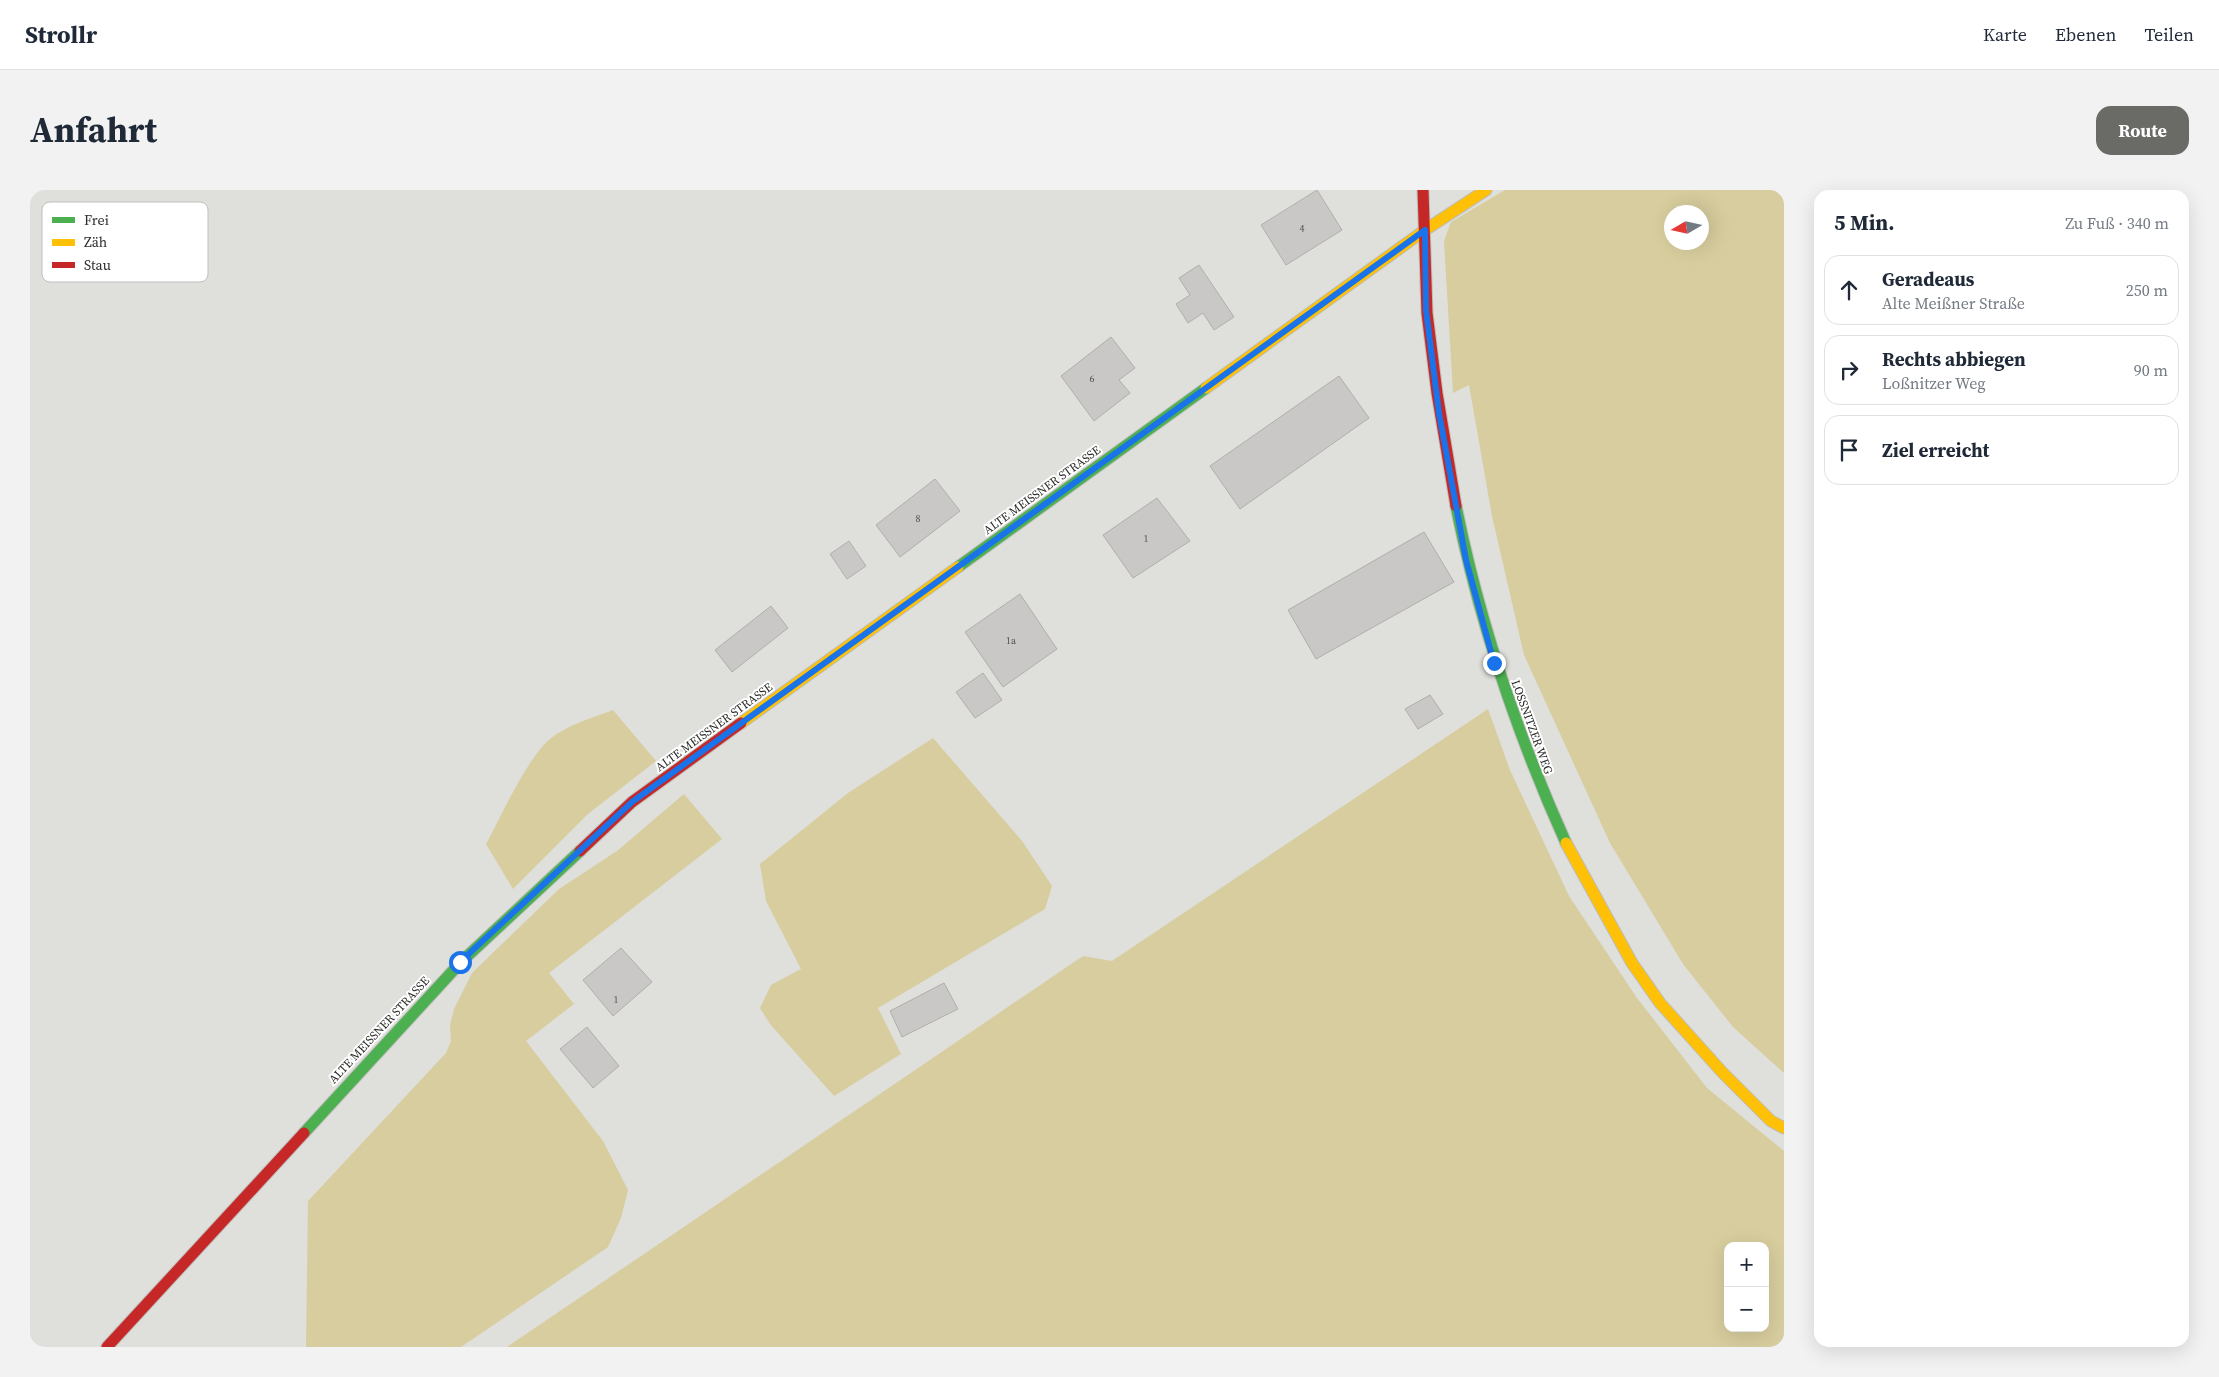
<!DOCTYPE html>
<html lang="de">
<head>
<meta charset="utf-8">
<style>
	body { margin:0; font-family:"Source Serif 4",serif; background:#f2f2f3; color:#1f2937 }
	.controls { position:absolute; right:15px; bottom:15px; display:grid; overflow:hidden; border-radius:10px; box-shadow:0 5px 20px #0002 }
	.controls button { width:45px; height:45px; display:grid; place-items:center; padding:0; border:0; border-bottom:1px solid #e0e1e3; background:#fff; color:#1f2937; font:25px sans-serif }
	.compass { position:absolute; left:1634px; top:15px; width:45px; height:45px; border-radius:50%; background:#fff; box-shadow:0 5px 20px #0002; rotate:261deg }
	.stop { position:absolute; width:15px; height:15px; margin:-11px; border:4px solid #1a73e8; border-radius:50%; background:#fff }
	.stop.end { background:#1a73e8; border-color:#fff; box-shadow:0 1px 5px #0008 }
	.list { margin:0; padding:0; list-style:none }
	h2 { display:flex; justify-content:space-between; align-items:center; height:65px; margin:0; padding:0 20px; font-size:21px }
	h2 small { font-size:16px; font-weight:400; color:#747a83 }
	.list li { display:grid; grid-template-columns:32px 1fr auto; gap:15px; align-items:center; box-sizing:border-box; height:70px; margin:0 10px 10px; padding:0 10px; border:1px solid #e0e1e3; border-radius:15px }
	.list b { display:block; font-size:19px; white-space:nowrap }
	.list p { margin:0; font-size:16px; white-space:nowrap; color:#747a83 }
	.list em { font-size:16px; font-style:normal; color:#747a83 }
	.icon { flex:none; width:28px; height:28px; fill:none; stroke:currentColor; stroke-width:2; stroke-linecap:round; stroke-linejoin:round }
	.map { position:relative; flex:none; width:1754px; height:1157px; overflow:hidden; border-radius:15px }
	header { display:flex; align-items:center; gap:30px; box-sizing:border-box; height:70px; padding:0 25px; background:#fff; border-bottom:1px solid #e0e1e3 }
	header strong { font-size:24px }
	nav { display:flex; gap:28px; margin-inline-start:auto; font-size:18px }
	.intro { display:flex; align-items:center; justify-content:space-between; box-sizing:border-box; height:120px; padding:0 30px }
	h1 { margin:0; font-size:35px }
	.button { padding:12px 22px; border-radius:15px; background:#6a6a67; color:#fff; font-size:18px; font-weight:700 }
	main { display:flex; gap:30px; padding:0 30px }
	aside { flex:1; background:#fff; border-radius:15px; box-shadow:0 5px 20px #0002 }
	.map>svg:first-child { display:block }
</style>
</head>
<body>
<header>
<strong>Strollr</strong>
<nav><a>Karte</a><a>Ebenen</a><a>Teilen</a></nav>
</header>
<div class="intro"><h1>Anfahrt</h1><a class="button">Route</a></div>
<main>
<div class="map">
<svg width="1754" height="1157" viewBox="0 0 1754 1157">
	<rect width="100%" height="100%" fill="#dfdfdb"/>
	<!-- green -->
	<path fill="#d7cd9e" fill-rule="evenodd" d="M1475 0H1754V883L1703 837 1653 774 1580 653 1494 465 1462 326 1439 195 1423 203 1414 51 1421 32ZM1642 22H1672V52H1642Z
		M1458 519 1480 580 1539 706 1607 808 1677 898 1754 961V1157H477L1053 766 1082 771ZM1698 1056H1735V1138H1698Z
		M583 520 626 571 558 624 483 699 456 654C471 627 497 568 520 549 537 535 562 528 583 520Z
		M903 548 992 651 1022 696 1015 719 848 818 871 864 804 906 740 834 730 818 741 795 771 779 736 711 730 674 818 603Z
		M654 604 692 649 519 783 544 814 496 851 573 951 598 1000 591 1028 578 1057 431 1157H276L278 1011 416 863 421 851 420 835 424 819 442 783 529 699 587 661Z"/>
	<!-- building -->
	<path fill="#c9c8c6" stroke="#afaeab" d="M1287 0 1312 40 1256 75 1231 35Z
		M1169 75 1204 127 1184 140 1173 123 1158 133 1146 114 1160 105 1149 88Z
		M1081 147 1105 178 1089 190 1100 203 1064 231 1031 186Z
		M1309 186 1339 228 1210 319 1180 276Z
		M905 289 930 321 870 367 846 335Z
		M1127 308 1160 351 1103 388 1073 345Z
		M1394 342 1424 392 1286 469 1258 420Z
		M819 351 836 376 817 389 800 364Z
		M990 404 1027 459 973 497 935 442Z
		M741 416 758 438 702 482 685 460Z
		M953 483 972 510 945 528 926 502Z
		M1400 505 1413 524 1388 539 1375 519Z
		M591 758 622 792 583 826 553 790Z
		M914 793 928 819 872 847 860 821Z
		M557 837 589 876 563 898 530 859Z"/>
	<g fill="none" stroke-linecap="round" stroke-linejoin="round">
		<defs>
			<path id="fast" d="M1426 316C1450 435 1486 542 1536 653
				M928 377 1176 198
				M274 943 431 772 550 661"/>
			<path id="slow" d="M1176 198 1395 40 1456 0
				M711 533 928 377
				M1536 653 1602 773 1630 813 1692 882 1741 931 1754 938"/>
			<path id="jam" d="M1393 0 1397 123 1407 203 1426 316
				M550 661 602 612 711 533
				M77 1157 274 943"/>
		</defs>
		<!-- fast casing -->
		<use href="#fast" stroke="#bdbdba" stroke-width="13"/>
		<!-- slow casing -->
		<use href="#slow" stroke="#bdbdba" stroke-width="13"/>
		<!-- jam casing -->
		<use href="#jam" stroke="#bdbdba" stroke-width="13"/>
		<!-- fast -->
		<use href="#fast" stroke="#4caf50" stroke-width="11"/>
		<!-- slow -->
		<use href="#slow" stroke="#ffc107" stroke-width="11"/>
		<!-- jam -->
		<use href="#jam" stroke="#c62828" stroke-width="11"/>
	</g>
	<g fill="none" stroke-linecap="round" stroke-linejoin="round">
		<!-- route -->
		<path stroke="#1a73e8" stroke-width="6" d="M430 772 602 612 1395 40 1396 120 1409 223 1436 370 1464 473"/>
	</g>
	<g text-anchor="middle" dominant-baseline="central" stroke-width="4" stroke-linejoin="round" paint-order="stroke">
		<!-- number labels -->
		<g font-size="10" fill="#525250">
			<text x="1272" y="38">4</text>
			<text x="1062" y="188">6</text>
			<text x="888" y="328">8</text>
			<text x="1116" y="348">1</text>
			<text x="981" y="450">1a</text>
			<text x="586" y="809">1</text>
		</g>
		<!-- street labels -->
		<g font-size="12" fill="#2b2b29" stroke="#fff">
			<text transform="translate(1012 300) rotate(-36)">ALTE MEISSNER STRASSE</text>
			<text transform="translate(684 537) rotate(-36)">ALTE MEISSNER STRASSE</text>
			<text transform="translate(1502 537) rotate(70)">LOSSNITZER WEG</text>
			<text transform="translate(349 840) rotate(-47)">ALTE MEISSNER STRASSE</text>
		</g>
	</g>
	<!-- legend -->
	<rect x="12" y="12" width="166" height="80" rx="8" fill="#fff" stroke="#bfbfbf" stroke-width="1"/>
	<rect x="22" y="27" width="23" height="6" fill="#4caf50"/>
	<rect x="22" y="49" width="23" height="7" fill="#ffc107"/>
	<rect x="22" y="72" width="23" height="6" fill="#c62828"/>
	<g font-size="14" fill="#2b2b29">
		<text x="54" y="35">Frei</text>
		<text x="54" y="57">Zäh</text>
		<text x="54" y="80">Stau</text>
	</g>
</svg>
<div class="controls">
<button>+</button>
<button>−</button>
</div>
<svg class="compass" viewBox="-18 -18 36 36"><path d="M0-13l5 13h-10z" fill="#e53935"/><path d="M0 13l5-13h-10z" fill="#747a83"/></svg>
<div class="stop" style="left:430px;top:772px"></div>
<div class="stop end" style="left:1464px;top:473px"></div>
</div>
<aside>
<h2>5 Min.<small>Zu Fuß · 340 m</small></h2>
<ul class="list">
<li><svg class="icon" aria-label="ahead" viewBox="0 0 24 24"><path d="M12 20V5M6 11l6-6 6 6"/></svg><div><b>Geradeaus</b><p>Alte Meißner Straße</p></div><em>250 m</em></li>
<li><svg class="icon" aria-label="right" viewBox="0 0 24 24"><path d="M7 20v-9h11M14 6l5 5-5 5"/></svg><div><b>Rechts abbiegen</b><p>Loßnitzer Weg</p></div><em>90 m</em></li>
<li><svg class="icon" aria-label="arrive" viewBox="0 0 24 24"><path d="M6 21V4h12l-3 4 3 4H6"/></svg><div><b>Ziel erreicht</b></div></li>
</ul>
</aside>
</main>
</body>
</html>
